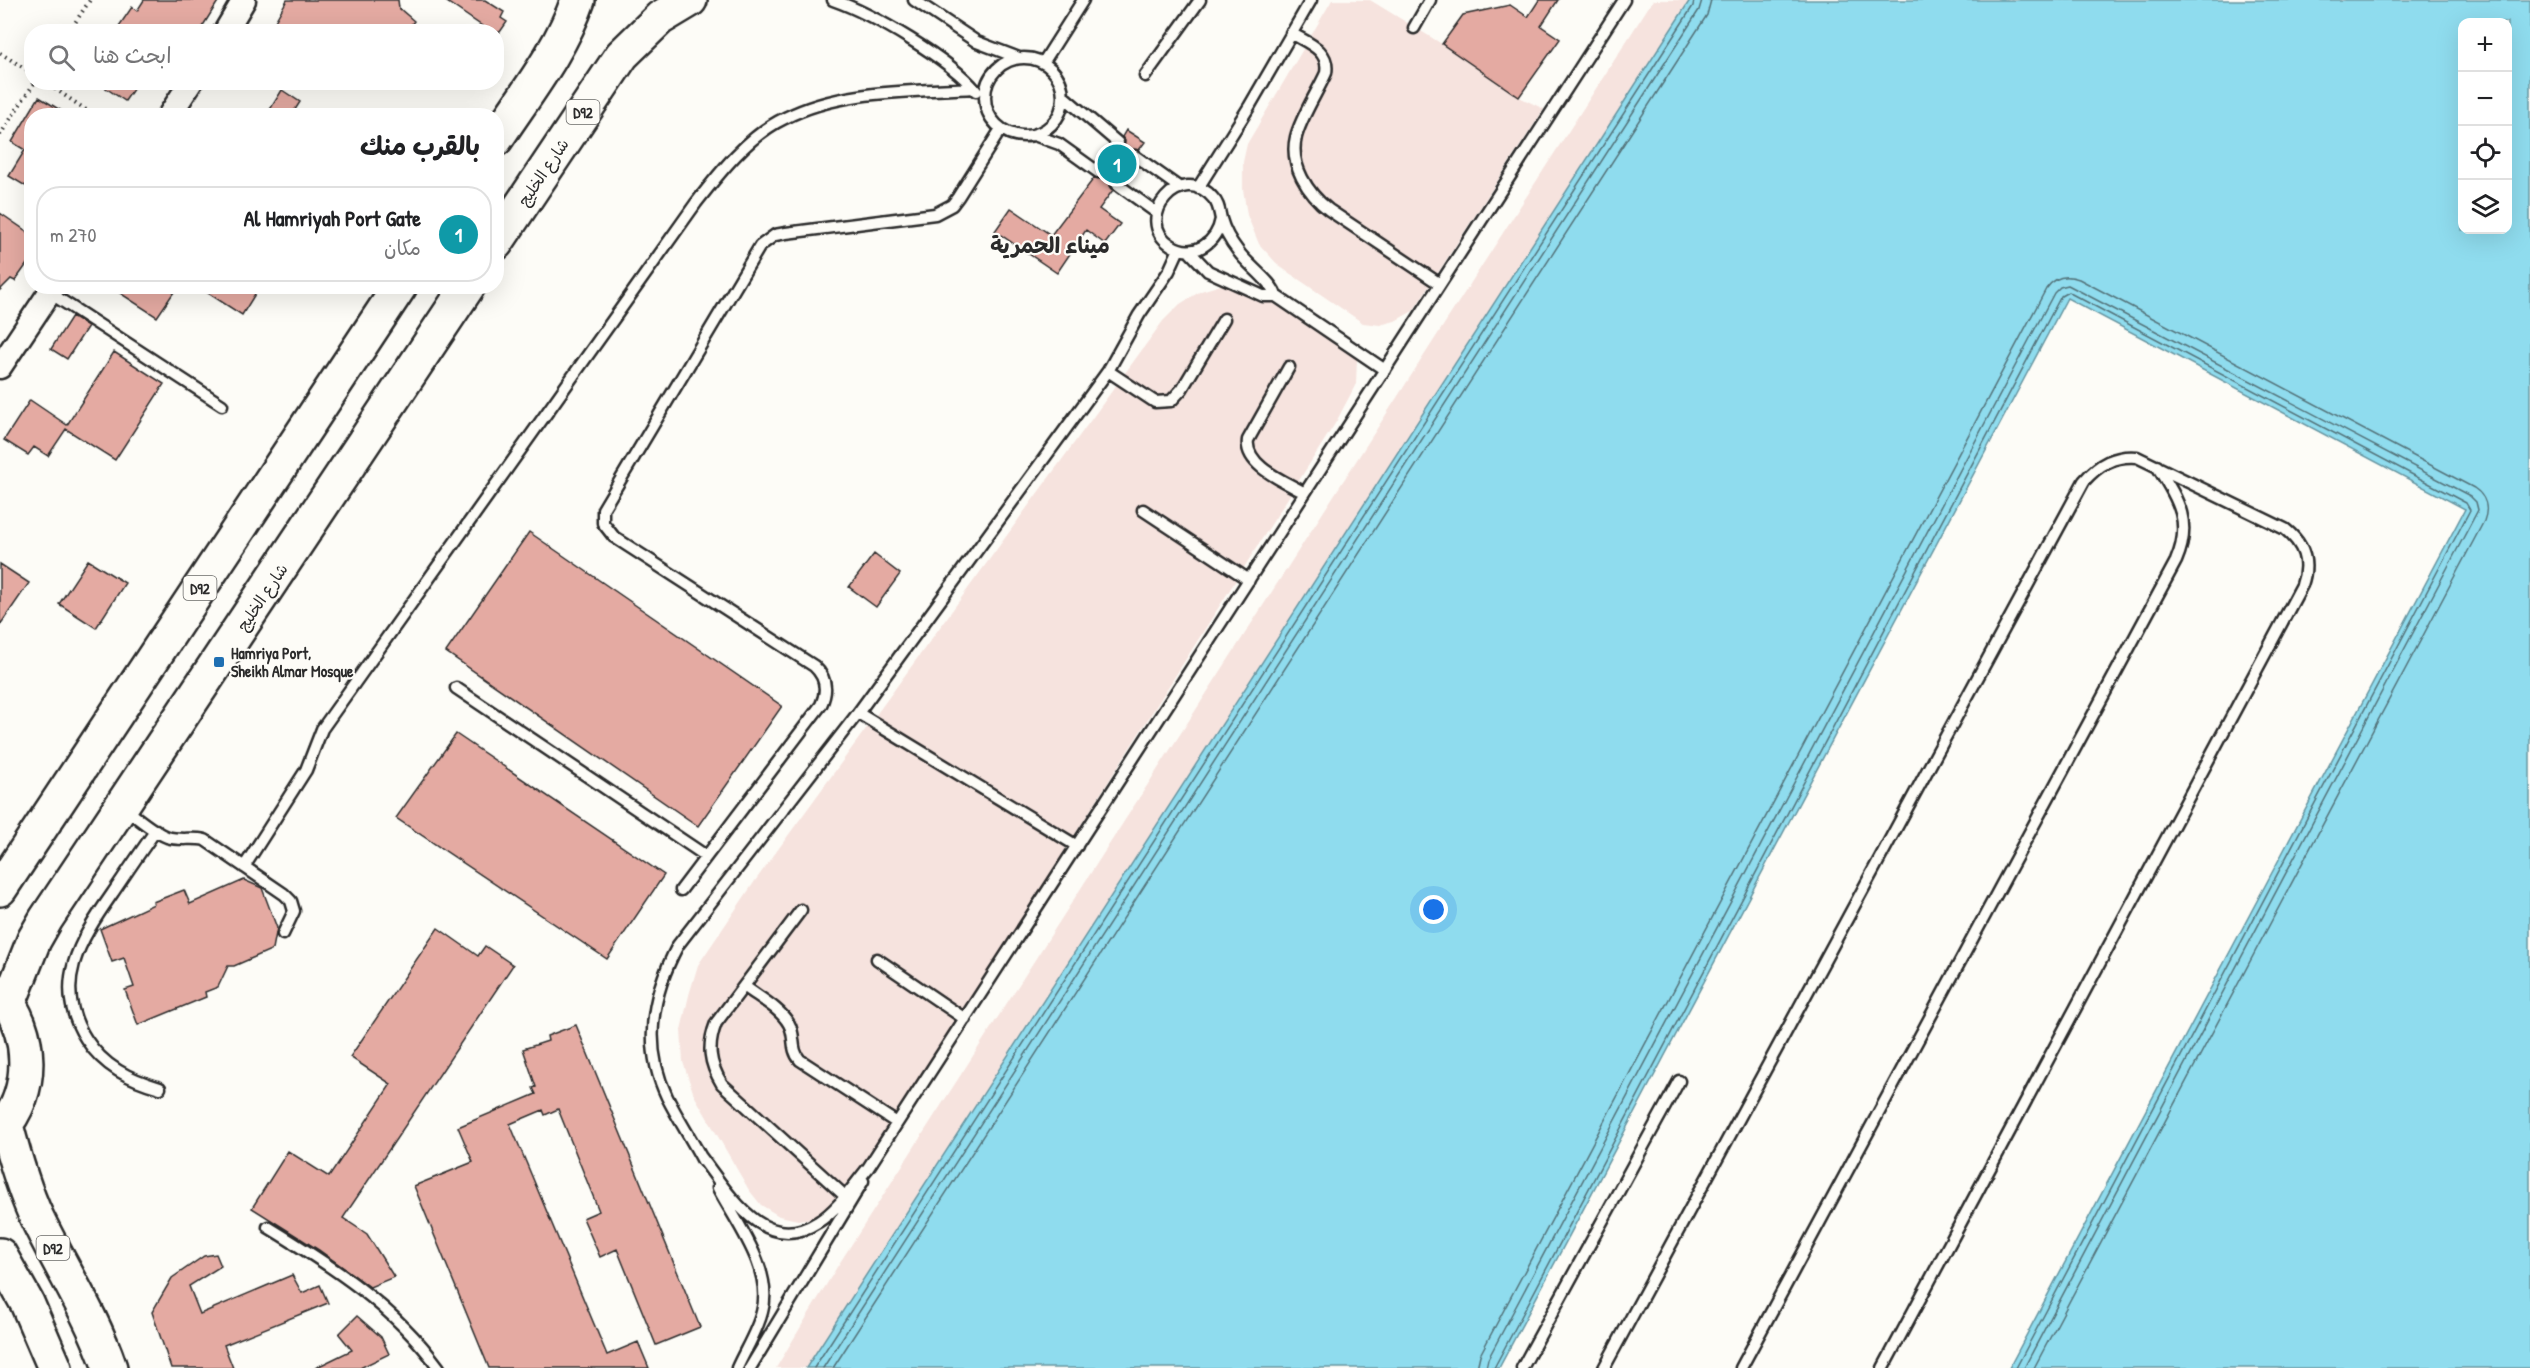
<!DOCTYPE html>
<html lang="ar">
<head>
<meta charset="utf-8">
<style>
	body { margin:0; font-family:"Patrick Hand","Playpen Sans Arabic",sans-serif; background:#f2f2f2; color:#202124; direction:rtl }
	.controls { position:absolute; right:18px; top:18px; display:grid; overflow:hidden; border-radius:12px; box-shadow:0 6px 24px #0002 }
	.controls button { width:54px; height:54px; display:grid; place-items:center; padding:0; border:0; border-bottom:2px solid #e0e0e0; background:#fff; color:#202124; font:30px sans-serif }
	.you { position:absolute; left:1434px; top:910px; width:21px; height:21px; margin:-15px; border:4px solid #fff; border-radius:50%; background:#1a73e8; box-shadow:0 0 0 9px #1a73e833 }
	.badge { display:grid; place-items:center; width:39px; height:39px; border-radius:50%; background:#1f6fb2; color:#fff; font-size:20px; font-weight:700 }
	.pin { position:absolute; translate:-50% -50%; border:3px solid #fff; box-shadow:0 2px 6px #0006 }
	.list { margin:0; padding:0; list-style:none }
	h2 { display:flex; justify-content:space-between; align-items:center; height:78px; margin:0; padding:0 24px; font-size:26px }
	h2 small { font-size:20px; font-weight:400; color:#757577 }
	.list li { display:grid; grid-template-columns:39px 1fr auto; gap:18px; align-items:center; box-sizing:border-box; height:96px; margin:0 12px 12px; padding:0 12px; border:2px solid #e0e0e0; border-radius:24px }
	.list b { display:block; font-size:22px; white-space:nowrap }
	.list p { margin:0; font-size:20px; white-space:nowrap; color:#757577 }
	.list em { font-size:20px; font-style:normal; color:#757577 }
	.icon { flex:none; width:33px; height:33px; fill:none; stroke:currentColor; stroke-width:2; stroke-linecap:round; stroke-linejoin:round }
	.map { position:relative; flex:none; width:2530px; height:1368px; overflow:hidden; direction:ltr }
	.search { position:absolute; background:#fff; box-shadow:0 6px 24px #0002; left:24px; top:24px; width:480px; height:66px; display:flex; align-items:center; gap:15px; box-sizing:border-box; padding:0 21px; border-radius:24px; color:#757577; font-size:22px }
	.panel { position:absolute; background:#fff; box-shadow:0 6px 24px #0002; left:24px; top:108px; width:480px; height:186px; border-radius:24px; direction:rtl }
	.map>svg:first-child { display:block }
</style>
</head>
<body>
<div class="map">
<svg width="2530" height="1368" viewBox="0 0 2530 1368">
	<rect width="100%" height="100%" fill="#fdfcf7"/>
	<filter id="ink" filterUnits="userSpaceOnUse"><feTurbulence type="fractalNoise" baseFrequency=".0167" numOctaves="2"/><feDisplacementMap in="SourceGraphic" scale="12" xChannelSelector="R" yChannelSelector="G"/><feConvolveMatrix kernelMatrix="1 2 1 2 8 2 1 2 1" color-interpolation-filters="sRGB"/></filter>
	<g filter="url(#ink)">
		<!-- built -->
		<path fill="#f6e3de" d="M1332 0H1370L1442 44 1519 97 1544 109 1413 311 1395 321 1380 325 1363 323 1279 266 1259 244 1247 215 1243 189V162L1247 144Z
			M1653 0H1690L806 1368H776L837 1267Z
			M1243 283 1263 287 1347 343 1357 359 1356 384 1336 422 841 1204 819 1217 798 1220 779 1216 761 1205 749 1190 694 1095 683 1062 681 1030 689 995 698 965 755 881 1163 321 1180 304 1201 291 1221 285Z"/>
		<!-- water -->
		<path fill="#8fdcee" stroke="#6795a0" stroke-width="1.5" fill-rule="evenodd" d="M1690 0H2530V1368H2009L2465 509 2067 298 1499 1368H806ZM2462 22H2508V230H2462Z"/>
		<g fill="none" stroke-linecap="round" stroke-linejoin="round">
			<!-- shore -->
			<path stroke="#537279" stroke-width="1.5" d="M814 1368 1693 6 1694 0
				M823 1368 1699 10 1702 0
				M833 1368 1707 15 1711 0
				M1477 1368 1480 1355 2046 289C2054 277 2065 274 2079 279L2474 488C2486 496 2489 508 2484 521L2034 1368
				M1486 1368 1488 1359 2054 293 2060 287 2068 285 2470 496 2476 502 2478 510 2024 1368
				M1494 1368 2061 296 2068 292 2466 503 2470 510 2016 1368"/>
		</g>
		<!-- building -->
		<path fill="#e4aaa2" stroke="#2b2b2b" stroke-width="1.5" d="M144 0H219L199 32H115L132 7 137 11Z
			M287 0H398L399 8 414 21 406 32H269Z
			M444 0H485L504 12 501 18 507 22 500 32H491Z
			M1539 0H1558L1541 26 1560 39 1519 97 1442 44 1463 15 1510 5 1528 17Z
			M97 82H138L125 101Z
			M282 90 300 102 291 116H266Z
			M39 97 70 116H32V190L9 176 25 150 12 142Z
			M1126 130 1145 142 1139 150 1132 149 1129 152 1128 159 1131 162 1121 178 1114 177 1111 180 1110 186 1113 190 1099 209 1120 224 1105 244 1086 230 1057 273 995 231 1011 208 1051 235 1094 178 1101 179 1104 176 1105 169 1102 166 1114 149 1120 150 1124 147 1125 141 1122 137Z
			M0 213 32 235V257L15 281 11 279 0 290Z
			M109 286H178L157 317Z
			M197 286H260L242 315Z
			M72 316 88 326 67 359 51 349Z
			M114 352 164 384 115 460 66 429 48 456 34 447 28 455 4 440 30 400 67 425Z
			M529 532 782 706 698 826 446 652Z
			M874 554 900 574 876 607 849 587Z
			M88 560 125 583 96 628 59 604Z
			M0 564 29 583 0 625Z
			M456 734 664 875 607 959 396 818Z
			M244 880 262 888 277 928 273 949 234 966H228L218 987 205 992 206 997 138 1025 125 990 134 987 124 958 112 962 100 929 154 904 153 902 184 890 190 904Z
			M438 928 478 956 485 946 513 965 343 1218 367 1234 394 1277 370 1287 319 1250 252 1208 288 1151 329 1177 391 1084 350 1057Z
			M576 1025 700 1327 656 1345 617 1249 600 1257 583 1218 599 1211 558 1109 545 1115 543 1110 510 1124 607 1355 638 1342 649 1368H489L414 1186 473 1162 458 1127 536 1094 533 1088 536 1087 523 1049 548 1041 547 1036Z
			M216 1254 221 1266 189 1286 200 1314 292 1275 302 1293 320 1285 328 1303 224 1345 233 1368H171L152 1312 172 1278 204 1256Z
			M357 1316 381 1337 389 1354 360 1368H315L352 1350 339 1334Z"/>
		<g fill="none" stroke-linecap="round" stroke-linejoin="round">
			<defs>
				<path id="lane" d="M833 0C873 14 950 59 976 91
					M914 0 977 42 1019 58
					M1414 28 1430 0
					M1291 33C1308 43 1330 50 1326 73 1317 93 1301 117 1296 137 1289 165 1308 194 1329 210L1440 284
					M985 97a39 39 0 1 1 78 0a39 39 0 1 1-78 0Z
					M1043 63 1083 0
					M1145 76 1200 0
					M1063 96 1118 143
					M1034 135 1059 144 1098 172
					M1135 156 1180 188
					M1117 184 1157 213
					M1198 188 1249 107 1311 0
					M1221 219C1217 242 1194 260 1171 245 1131 219 1182 161 1213 198 1219 204 1219 211 1221 219 1224 230 1231 242 1238 251 1247 265 1273 282 1276 296L1385 370
					M1189 251 1208 271 1263 296H1276
					M50 293 222 405
					M1289 367 1248 440C1244 466 1286 482 1305 493
					M1108 371 1155 402 1171 401 1182 389 1224 319
					M1143 510 1249 580
					M456 688 706 856
					M858 713 1077 846
					M124 808C137 817 153 832 167 837 180 841 192 837 205 840L284 894 291 901 294 911 283 934
					M156 830C141 851 127 872 112 894 80 940 51 985 86 1039 104 1067 129 1079 160 1088
					M244 867 306 770 322 729 696 203C720 172 749 135 785 118 842 89 911 92 973 88
					M681 890 821 705C828 690 826 677 814 666L614 537 603 523V509L760 246 775 235 786 233 935 214 952 205 958 197 1001 129
					M801 910 716 1023C707 1046 709 1063 722 1084L845 1196
					M877 959 965 1019
					M744 986C758 997 780 1008 789 1024 796 1036 790 1049 800 1060L897 1123
					M701 1157C728 1192 764 1257 818 1222 838 1210 853 1186 868 1168L1624 0
					M703 1161C692 1140 678 1119 667 1097 642 1045 652 994 678 945L858 713 1108 371 1139 315 1169 271 1179 249
					M718 1188C737 1224 774 1271 762 1312 757 1332 745 1350 737 1368
					M268 1227C332 1266 394 1306 439 1368
					M750 1368 863 1181
					M1522 1368 1679 1081
					M1604 1368 2084 481C2099 464 2115 455 2137 457L2285 529C2304 544 2310 562 2302 585L1883 1368
					M1741 1368 2176 561C2193 522 2178 500 2157 466"/>
				<path id="street" d="M225 32 244 0
					M169 116 191 82
					M0 367 54 286"/>
				<path id="primary" d="M496 139C525 95 561 50 578 0
					M496 243 622 55 660 18 690 0
					M0 889 400 286
					M0 992C33 1031 36 1092 0 1131
					M9 1003 34 940 46 919 468 286
					M6 1125C14 1156 23 1188 37 1218 61 1268 92 1315 110 1368
					M0 1255 27 1303 55 1368"/>
			</defs>
			<!-- lane casing -->
			<use href="#lane" stroke="#2b2b2b" stroke-width="15"/>
			<!-- street casing -->
			<use href="#street" stroke="#2b2b2b" stroke-width="27"/>
			<!-- primary casing -->
			<use href="#primary" stroke="#2b2b2b" stroke-width="38"/>
			<!-- path -->
			<path stroke="#2b2b2b" stroke-width="4" stroke-dasharray="1.5 4.5" stroke-linecap="butt" d="M69 32 90 0
				M0 53 32 73
				M45 82 95 116
				M0 135 35 82"/>
			<!-- lane -->
			<use href="#lane" stroke="#fdfcf7" stroke-width="10"/>
			<!-- street -->
			<use href="#street" stroke="#fdfcf7" stroke-width="22"/>
			<!-- primary -->
			<use href="#primary" stroke="#fdfcf7" stroke-width="33"/>
		</g>
	</g>
	<!-- markers -->
	<rect fill="#1f6fb2" stroke="#fdfcf7" stroke-width="2" x="213" y="656" width="12" height="12" rx="3"/>
	<g text-anchor="middle" dominant-baseline="central" stroke-width="4.5" stroke-linejoin="round" paint-order="stroke">
		<!-- shield labels -->
		<g fill="#fdfcf7" stroke="#6a6a68" stroke-width="1.5">
			<rect x="566.5" y="100" width="33" height="24" rx="4.5"/>
			<rect x="183.5" y="576" width="33" height="24" rx="4.5"/>
			<rect x="36.5" y="1236" width="33" height="24" rx="4.5"/>
		</g>
		<g font-size="15" font-weight="bold" fill="#2b2b2b">
			<text x="583" y="112">D92</text>
			<text x="200" y="588">D92</text>
			<text x="53" y="1248">D92</text>
		</g>
		<!-- street labels -->
		<g font-size="16" fill="#2b2b2b" stroke="#fdfcf7">
			<text transform="translate(543 172) rotate(-56)">شارع الخليج</text>
			<text transform="translate(262 597) rotate(-56)">شارع الخليج</text>
		</g>
		<!-- poi labels -->
		<g font-size="16" font-weight="bold" fill="#2b2b2b" stroke="#fdfcf7" text-anchor="start">
			<text x="231" y="653">Hamriya Port,<tspan x="231" dy="18">Sheikh Almar Mosque</tspan></text>
		</g>
		<!-- district labels -->
		<g font-size="22" font-weight="bold" fill="#2b2b2b" stroke="#fdfcf7">
			<text x="1050" y="245">ميناء الحمرية</text>
		</g>
	</g>
</svg>
<div class="controls">
<button>+</button>
<button>−</button>
<button><svg class="icon" aria-label="locate" viewBox="0 0 24 24"><circle cx="12" cy="12" r="6"/><path d="M12 2v4M12 18v4M2 12h4M18 12h4"/></svg></button>
<button><svg class="icon" aria-label="layers" viewBox="0 0 24 24"><path d="M12 4l9 5-9 5-9-5zM3 14l9 5 9-5"/></svg></button>
</div>
<div class="you"></div>
<div class="pin badge" style="left:1117px;top:164px;background:#0f9aa8">1</div>
<div class="search"><svg class="icon" aria-label="search" viewBox="0 0 24 24"><circle cx="10" cy="10" r="6"/><path d="M15 15l6 6"/></svg>ابحث هنا</div>
<section class="panel">
<h2>بالقرب منك<small></small></h2>
<ul class="list">
<li><span class="badge" style="background:#0f9aa8">1</span><div><b>Al Hamriyah Port Gate</b><p>مكان</p></div><em>270 m</em></li>
</ul>
</section>
</div>
</body>
</html>
